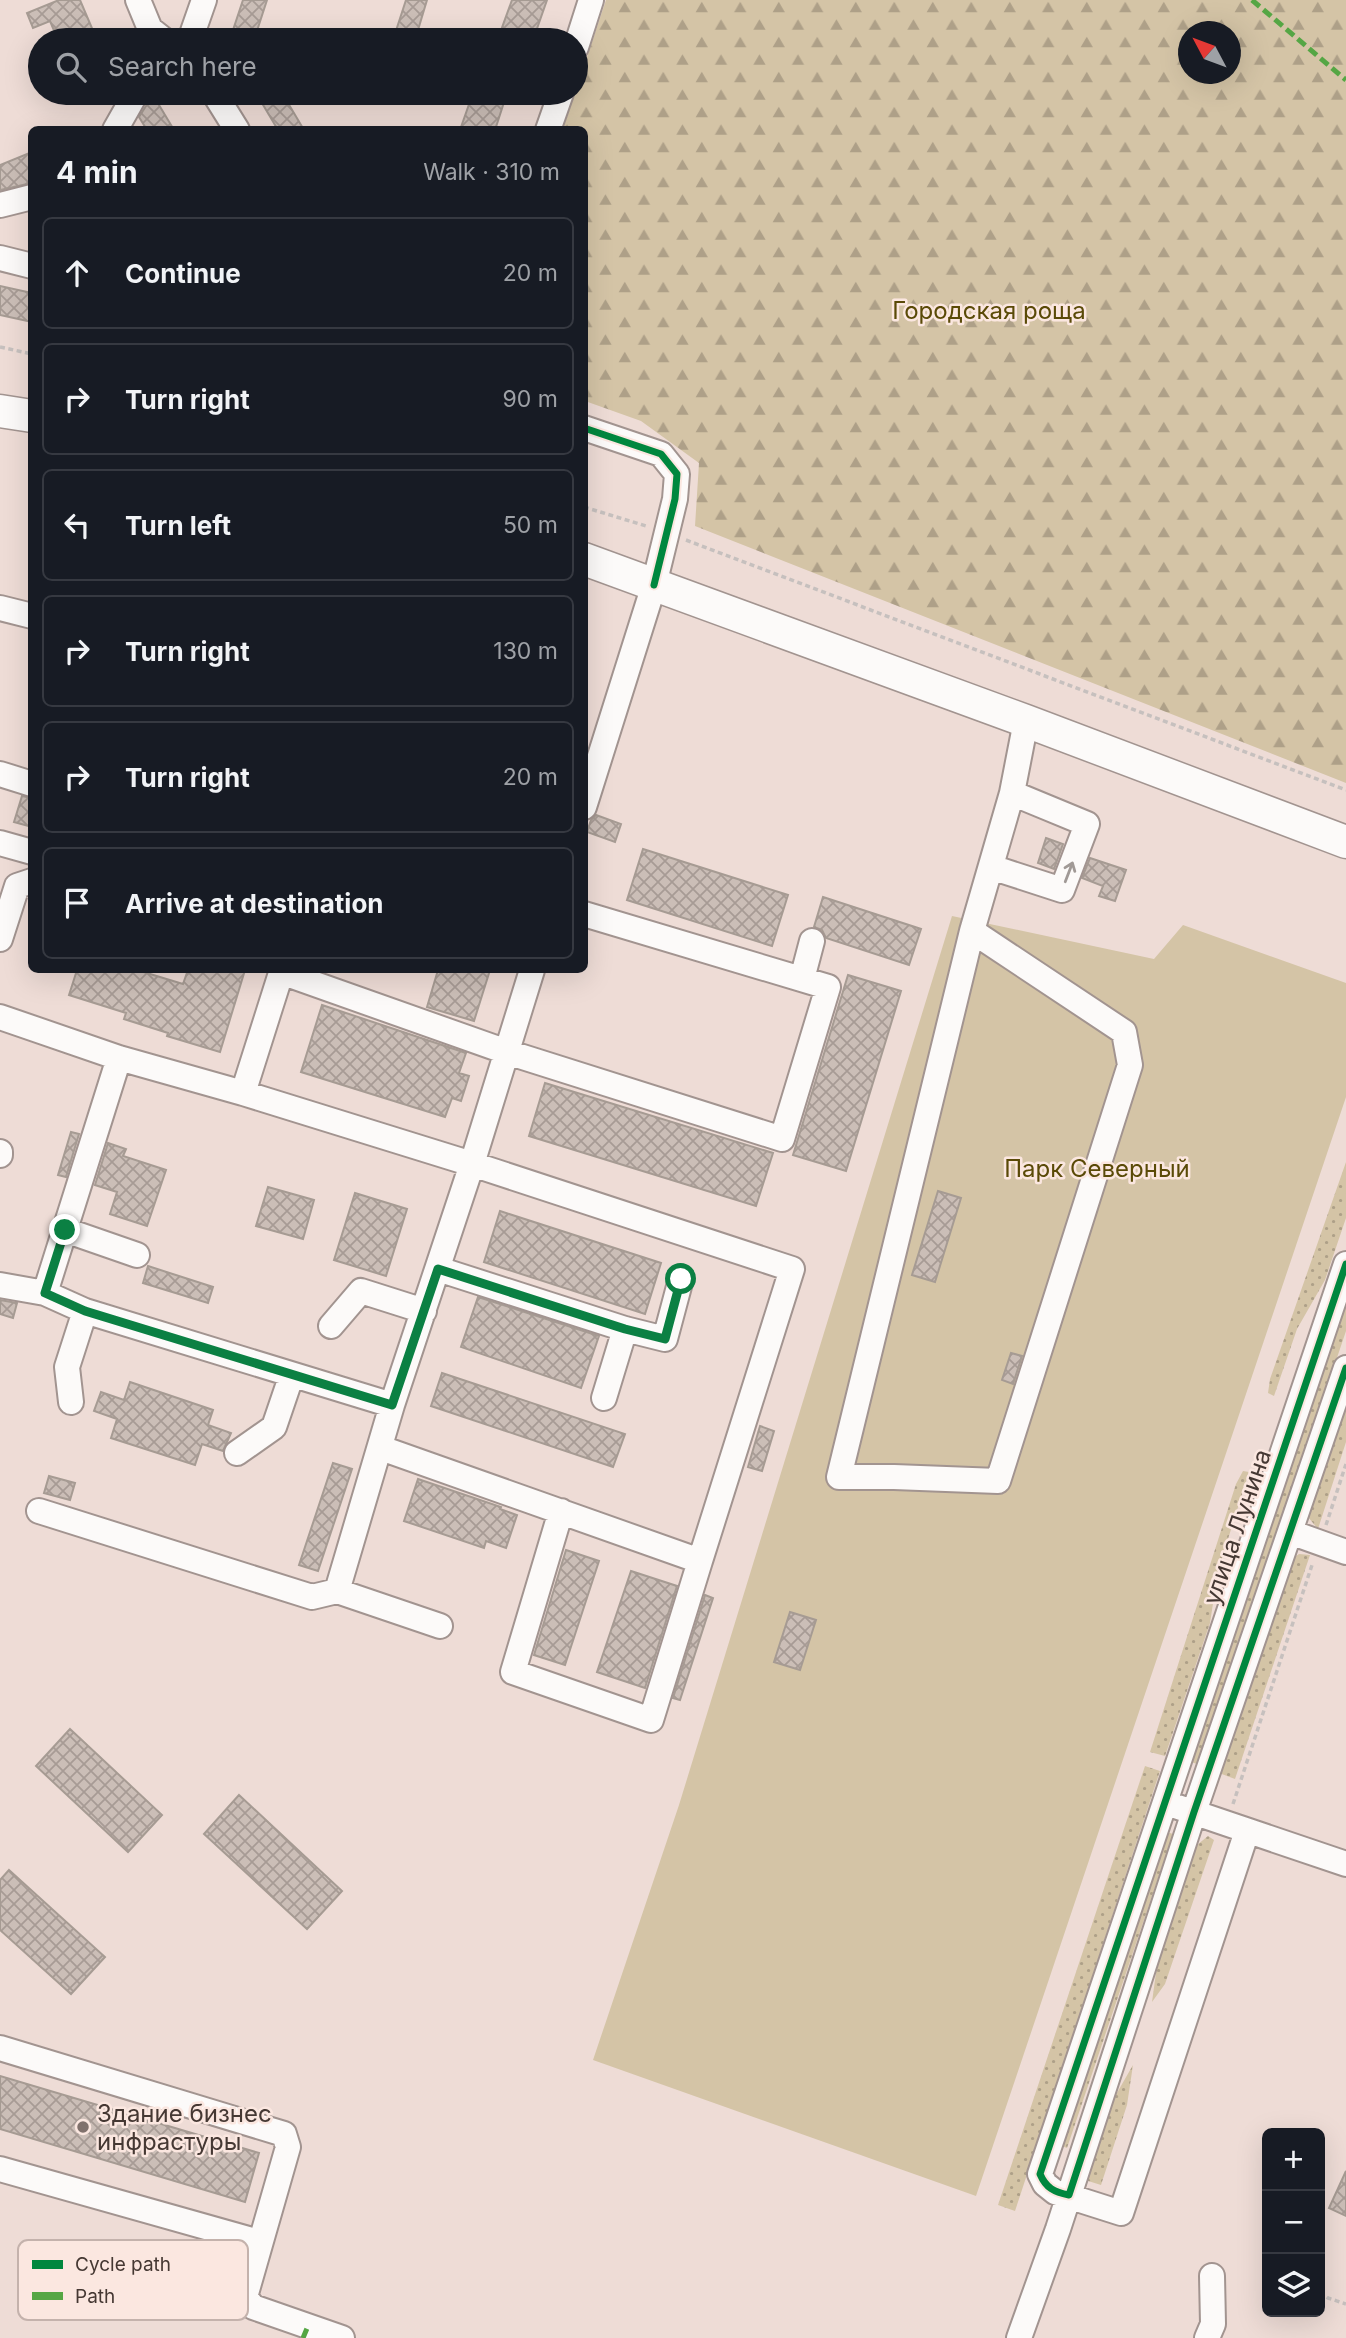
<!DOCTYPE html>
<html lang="en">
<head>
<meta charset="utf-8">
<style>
	body { margin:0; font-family:Inter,sans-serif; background:#242831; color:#f1f3f6 }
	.controls { position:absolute; right:21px; bottom:21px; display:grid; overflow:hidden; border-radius:10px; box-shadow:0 7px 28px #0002 }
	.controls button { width:63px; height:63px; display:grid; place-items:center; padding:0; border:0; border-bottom:2px solid #363941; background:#171b24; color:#f1f3f6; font:35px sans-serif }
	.compass { position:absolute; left:1178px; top:21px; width:63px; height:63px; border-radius:50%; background:#171b24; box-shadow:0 7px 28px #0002; rotate:311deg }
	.stop { position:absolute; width:21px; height:21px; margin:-16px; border:5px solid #0b8043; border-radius:50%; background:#fff }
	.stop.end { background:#0b8043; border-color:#fff; box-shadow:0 2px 7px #0008 }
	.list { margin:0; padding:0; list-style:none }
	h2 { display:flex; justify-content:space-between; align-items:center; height:91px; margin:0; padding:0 28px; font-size:30px }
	h2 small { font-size:23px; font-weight:400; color:#9ea1a6 }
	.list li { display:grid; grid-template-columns:46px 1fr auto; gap:21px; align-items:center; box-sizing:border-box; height:112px; margin:0 14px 14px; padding:0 14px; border:2px solid #363941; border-radius:10px }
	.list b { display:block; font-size:26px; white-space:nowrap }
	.list em { font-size:23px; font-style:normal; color:#9ea1a6 }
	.icon { flex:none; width:38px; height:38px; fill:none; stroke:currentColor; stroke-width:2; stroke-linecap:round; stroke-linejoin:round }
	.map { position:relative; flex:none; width:1346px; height:2338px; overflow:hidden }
	.search { position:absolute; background:#171b24; box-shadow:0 7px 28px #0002; left:28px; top:28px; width:560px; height:77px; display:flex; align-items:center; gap:18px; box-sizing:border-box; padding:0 24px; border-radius:38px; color:#9ea1a6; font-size:26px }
	.panel { position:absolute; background:#171b24; box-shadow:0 7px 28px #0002; left:28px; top:126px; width:560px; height:847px; border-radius:10px }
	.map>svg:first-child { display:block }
</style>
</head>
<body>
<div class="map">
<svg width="1346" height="2338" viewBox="0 0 1346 2338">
	<defs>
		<pattern id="grass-dots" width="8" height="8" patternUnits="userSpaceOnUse" patternTransform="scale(1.75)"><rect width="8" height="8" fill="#d4c4a6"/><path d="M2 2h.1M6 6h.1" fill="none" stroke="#aea088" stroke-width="1.8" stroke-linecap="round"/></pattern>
		<pattern id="forest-firs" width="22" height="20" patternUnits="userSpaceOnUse" patternTransform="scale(1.75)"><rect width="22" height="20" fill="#d4c4a6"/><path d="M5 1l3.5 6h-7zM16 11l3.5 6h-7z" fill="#aea088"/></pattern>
		<pattern id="building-cross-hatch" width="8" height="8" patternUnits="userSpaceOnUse" patternTransform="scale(1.75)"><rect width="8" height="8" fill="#cbbeb7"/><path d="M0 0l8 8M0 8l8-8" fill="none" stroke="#a79b95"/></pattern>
	</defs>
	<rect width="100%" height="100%" fill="#eedcd6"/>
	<!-- grass -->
	<path fill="url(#grass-dots)" d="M1346 1162V1218L1325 1280 1297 1329 1274 1396 1268 1393 1270 1379Z
		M1346 1302V1331L1200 1765 1191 1762Z
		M1346 1392V1442L1318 1529 1308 1517Z
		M1243 1471 1249 1472 1218 1571 1210 1623 1165 1756 1150 1752 1236 1484Z
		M1299 1554 1310 1555 1235 1779 1219 1773 1293 1558Z
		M1145 1766 1160 1771 1015 2211 998 2205Z
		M1164 1831 1173 1834 1067 2148 1059 2145Z
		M1208 1836 1214 1840 1165 1984 1152 2002 1158 1958 1197 1845Z
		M1133 2065 1127 2105 1101 2185 1085 2180 1110 2105Z"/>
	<!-- forest -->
	<path fill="url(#forest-firs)" fill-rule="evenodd" d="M606 0H1346V783L695 526 699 463 641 421 585 401 584 130 563 129ZM1188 32H1230V74H1188Z"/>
	<!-- park -->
	<path fill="#d4c4a6" d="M952 916 1154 959 1183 925 1346 983V1097L976 2196 593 2060 679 1805Z"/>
	<!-- building -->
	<path fill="url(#building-cross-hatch)" stroke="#a69b93" stroke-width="2" d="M59 0H80L97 40H58L50 21 33 28 27 13Z
		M243 0H267L254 40 232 33Z
		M406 0H427L415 40H393Z
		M512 0H547L533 40H511L499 36Z
		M256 93H282L304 130H278Z
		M473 93H507L495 130H460Z
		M156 100 174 130H147L139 117 146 106Z
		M32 152V183L0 190V165Z
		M0 286 32 293V322L0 315Z
		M22 796 32 798V827L14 822Z
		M596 815 621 824 615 842 587 832 591 820Z
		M1046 838 1063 844 1054 869 1038 863Z
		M643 849 788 895 772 946 627 900Z
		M1090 858 1126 870 1115 901 1099 896 1103 886 1082 878Z
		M823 897 921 929 909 965 826 938 822 930 814 927Z
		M77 970H137L183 984 188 970H245L220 1052 167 1036 168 1033 124 1019 126 1013 69 995Z
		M438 970H490L474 1021 427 1007Z
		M848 975 901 991 846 1171 793 1155Z
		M322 1005 466 1053 459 1073 469 1076 461 1101 452 1098 445 1117 301 1072Z
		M545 1083 773 1153 756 1206 529 1136Z
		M71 1132 79 1134 66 1177 58 1175Z
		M108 1143 126 1149 123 1156 166 1170 147 1226 110 1214 117 1192 95 1185Z
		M268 1187 314 1200 303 1239 256 1226Z
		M938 1191 961 1198 935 1282 912 1275Z
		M355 1193 407 1209 386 1276 334 1260Z
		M500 1211 661 1263 645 1314 484 1262Z
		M148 1266 213 1287 208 1303 143 1283Z
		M478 1297 599 1336 581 1388 461 1347Z
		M0 1300 17 1303 13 1318 0 1314Z
		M1011 1353 1022 1356 1013 1384 1002 1380Z
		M442 1373 625 1434 613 1467 431 1406Z
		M130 1382 213 1410 208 1425 231 1433 223 1451 202 1444 195 1465 111 1438 117 1419 94 1411 101 1392 124 1400Z
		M760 1426 774 1431 762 1471 748 1467Z
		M333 1463 352 1469 318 1571 299 1565Z
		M49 1476 75 1483 70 1500 44 1493Z
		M418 1479 501 1507 500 1509 517 1515 506 1548 486 1541 484 1548 404 1521Z
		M566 1550 599 1561 565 1665 534 1655Z
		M631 1571 677 1586 645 1688 597 1672Z
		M705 1595 713 1598 680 1700 673 1698Z
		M790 1612 816 1620 800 1670 774 1662Z
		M70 1729 162 1815 128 1852 36 1766Z
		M239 1795 342 1891 307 1929 204 1834Z
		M9 1870 105 1957 71 1994 0 1930V1880Z
		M0 2076 259 2153 245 2202 0 2129Z
		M1346 2171V2216L1329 2208Z"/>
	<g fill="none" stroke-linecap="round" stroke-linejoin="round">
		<defs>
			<path id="minor" d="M138 0 150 29 164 40
				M190 40 204 0
				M576 47 591 0
				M214 93 237 130
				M115 130 136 93
				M548 130 561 93
				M0 205 32 197
				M0 258 32 266
				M584 428 661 454 677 474 675 499 654 585 584 807
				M0 608 32 616
				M0 774 32 784
				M0 843 32 852
				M991 867 1062 890 1087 824 1012 793
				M972 931 1124 1032 1130 1065 998 1481 894 1477H839L972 931 1012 793 1026 721
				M0 939 17 886 32 881
				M281 972 507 1052 782 1139 828 987 584 914
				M802 979 812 941
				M0 1017 119 1058 243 1093 472 1164 792 1269 700 1561 381 1448
				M119 1058 45 1293 85 1311 392 1405
				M243 1093 282 970
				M0 1152V1155
				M65 1230 137 1255
				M438 1269 625 1329 665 1339 681 1279
				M0 1285 45 1293
				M331 1326 361 1291 424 1311
				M604 1398 625 1329
				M71 1402 67 1367 85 1311
				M237 1453 274 1427 290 1380
				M39 1511 312 1597 337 1591 440 1626
				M561 1511 513 1672 651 1720 700 1561
				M1290 1532 1346 1552
				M337 1591 392 1405 472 1164 532 970
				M1178 1807 1346 1864
				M1247 1831 1121 2213 1055 2192 1045 2184 1040 2174 1346 1264
				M0 2048 284 2134 288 2147 245 2297 253 2307 342 2338
				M0 2169 259 2242
				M1019 2338 1058 2229 1194 1812 1346 1368
				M1207 2338 1213 2324 1212 2276"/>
			<path id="major" d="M0 411 32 416
				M584 559 1026 721 1346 842"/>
		</defs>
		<!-- minor casing -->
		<use href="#minor" stroke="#a29490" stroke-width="28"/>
		<!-- major casing -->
		<use href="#major" stroke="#a29490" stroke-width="35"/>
		<!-- path -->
		<path stroke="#c6c0be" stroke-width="3.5" stroke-dasharray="5 3.5" stroke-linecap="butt" d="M0 347 32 354
			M584 507 646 526
			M686 540 1346 790
			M1326 1525 1346 1464
			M1233 1804 1313 1562
			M1320 2292 1328 2298 1346 2304"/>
		<!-- minor -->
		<use href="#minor" stroke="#fcfaf9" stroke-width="24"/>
		<!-- major -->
		<use href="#major" stroke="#fcfaf9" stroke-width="32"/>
		<!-- quiet -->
		<path stroke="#55a644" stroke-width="5" stroke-dasharray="10 5" stroke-linecap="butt" d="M1252 0 1346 80
			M303 2338 308 2326"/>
		<defs>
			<path id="cycleway" d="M584 428 661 454 677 474 675 499 654 585
				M1346 1264 1040 2174C1046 2188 1054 2192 1069 2195L1194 1812 1346 1368"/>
		</defs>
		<!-- cycleway casing -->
		<use href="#cycleway" stroke="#fbe7e0" stroke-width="11"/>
		<!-- cycleway -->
		<use href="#cycleway" stroke="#00873e" stroke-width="7"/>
	</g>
	<!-- one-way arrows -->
	<defs><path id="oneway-shaft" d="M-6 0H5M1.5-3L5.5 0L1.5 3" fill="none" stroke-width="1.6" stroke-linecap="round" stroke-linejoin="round" transform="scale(1.75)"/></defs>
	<use stroke="#a09996" href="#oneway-shaft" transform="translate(1069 872) rotate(-69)"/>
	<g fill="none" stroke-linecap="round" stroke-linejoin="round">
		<!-- route -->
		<path stroke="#0b8043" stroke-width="9" d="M65 1230 45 1293 85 1311 392 1405 438 1269 625 1329 665 1339 681 1279"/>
	</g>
	<!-- markers -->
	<circle fill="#80716c" stroke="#fbe7e0" stroke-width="2.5" cx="83" cy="2127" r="7"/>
	<g text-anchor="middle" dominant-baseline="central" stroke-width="5" stroke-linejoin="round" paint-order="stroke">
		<!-- park labels -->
		<g font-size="24" fill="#5a4a07" stroke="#fbe7e0">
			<text x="989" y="310">Городская роща</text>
			<text x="1097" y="1168">Парк Северный</text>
		</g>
		<!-- street labels -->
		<g font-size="24" fill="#453833" stroke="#fbe7e0">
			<text transform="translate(1237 1527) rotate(-71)">улица Лунина</text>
		</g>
		<!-- poi labels -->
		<g font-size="24" fill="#453833" stroke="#fbe7e0" text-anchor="start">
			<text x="97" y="2113">Здание бизнес<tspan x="97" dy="28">инфрастуры</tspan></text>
		</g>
	</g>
	<!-- legend -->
	<rect x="18" y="2240" width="230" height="80" rx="10" fill="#fbe7e0" stroke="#c4b2ac" stroke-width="2"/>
	<rect x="32" y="2260" width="31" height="9" fill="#00873e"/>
	<rect x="32" y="2292" width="31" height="8" fill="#55a644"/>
	<g font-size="19" fill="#453833">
		<text x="75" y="2271">Cycle path</text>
		<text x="75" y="2303">Path</text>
	</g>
</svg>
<div class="controls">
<button>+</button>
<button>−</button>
<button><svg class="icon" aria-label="layers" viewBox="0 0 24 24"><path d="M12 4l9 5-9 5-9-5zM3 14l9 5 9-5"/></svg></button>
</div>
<svg class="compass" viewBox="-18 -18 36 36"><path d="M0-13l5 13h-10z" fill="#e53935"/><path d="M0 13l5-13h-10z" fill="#9ea1a6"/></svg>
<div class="stop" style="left:681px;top:1279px"></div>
<div class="stop end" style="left:65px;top:1230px"></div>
<div class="search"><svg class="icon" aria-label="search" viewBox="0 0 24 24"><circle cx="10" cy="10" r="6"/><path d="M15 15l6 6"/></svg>Search here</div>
<section class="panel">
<h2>4 min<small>Walk · 310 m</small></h2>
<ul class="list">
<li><svg class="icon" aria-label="ahead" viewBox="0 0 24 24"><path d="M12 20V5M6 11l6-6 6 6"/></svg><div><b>Continue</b></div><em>20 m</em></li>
<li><svg class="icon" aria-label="right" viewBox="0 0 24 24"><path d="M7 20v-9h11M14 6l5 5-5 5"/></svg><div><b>Turn right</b></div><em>90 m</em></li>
<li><svg class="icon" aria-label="left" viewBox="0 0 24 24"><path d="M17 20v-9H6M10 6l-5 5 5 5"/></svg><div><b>Turn left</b></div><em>50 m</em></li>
<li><svg class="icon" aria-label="right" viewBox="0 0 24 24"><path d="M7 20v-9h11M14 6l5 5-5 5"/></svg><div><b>Turn right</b></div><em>130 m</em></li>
<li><svg class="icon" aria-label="right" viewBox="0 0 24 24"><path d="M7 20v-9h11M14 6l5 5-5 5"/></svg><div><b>Turn right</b></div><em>20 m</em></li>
<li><svg class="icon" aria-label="arrive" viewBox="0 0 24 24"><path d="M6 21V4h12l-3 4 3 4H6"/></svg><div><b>Arrive at destination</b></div></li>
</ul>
</section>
</div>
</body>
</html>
